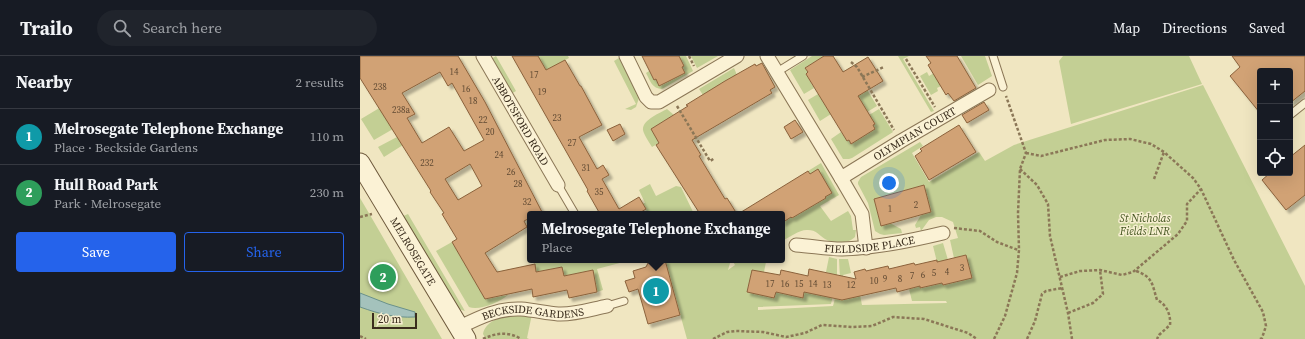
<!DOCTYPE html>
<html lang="en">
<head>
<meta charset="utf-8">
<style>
	body { margin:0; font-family:"Source Serif 4",serif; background:#20242c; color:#f1f3f6 }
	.controls { position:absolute; right:12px; top:12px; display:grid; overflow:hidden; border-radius:4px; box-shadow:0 4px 16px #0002 }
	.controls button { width:36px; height:36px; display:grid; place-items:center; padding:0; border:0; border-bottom:1px solid #363941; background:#171b24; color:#f1f3f6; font:20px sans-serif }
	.scale { position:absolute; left:12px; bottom:10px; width:45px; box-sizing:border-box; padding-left:4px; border:2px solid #3a2d1d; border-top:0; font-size:11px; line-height:14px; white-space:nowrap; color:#3a2d1d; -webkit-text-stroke:3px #f7efd1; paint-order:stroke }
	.you { position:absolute; left:529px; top:127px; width:14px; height:14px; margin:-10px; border:3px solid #fff; border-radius:50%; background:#1a73e8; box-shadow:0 0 0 6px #1a73e833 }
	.badge { display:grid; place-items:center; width:26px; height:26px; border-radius:50%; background:#2563eb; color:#fff; font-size:13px; font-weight:700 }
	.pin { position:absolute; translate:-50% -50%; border:2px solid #fff; box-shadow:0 1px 4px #0006 }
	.popup { position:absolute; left:167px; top:155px; width:258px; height:52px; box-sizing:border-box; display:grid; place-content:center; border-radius:4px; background:#171b24; filter:drop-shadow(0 1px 3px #0005); font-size:13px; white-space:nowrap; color:#9ea1a6 }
	.popup b { font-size:15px; color:#f1f3f6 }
	.popup::after { content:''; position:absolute; left:50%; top:100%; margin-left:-8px; border:8px solid transparent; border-top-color:#171b24 }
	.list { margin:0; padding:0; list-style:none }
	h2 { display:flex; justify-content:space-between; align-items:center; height:52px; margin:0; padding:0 16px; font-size:17px }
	h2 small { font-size:13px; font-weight:400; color:#9ea1a6 }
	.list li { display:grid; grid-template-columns:26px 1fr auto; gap:12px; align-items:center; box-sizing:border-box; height:56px; padding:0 16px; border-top:1px solid #363941 }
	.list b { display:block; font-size:15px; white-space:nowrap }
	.list p { margin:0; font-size:13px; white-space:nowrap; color:#9ea1a6 }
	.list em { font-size:13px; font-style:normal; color:#9ea1a6 }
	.actions { display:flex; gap:8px; padding:12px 16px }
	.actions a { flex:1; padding:9px 0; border:1px solid #2563eb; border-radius:4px; text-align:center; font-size:14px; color:#2563eb }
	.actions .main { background:#2563eb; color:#fff }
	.icon { flex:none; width:22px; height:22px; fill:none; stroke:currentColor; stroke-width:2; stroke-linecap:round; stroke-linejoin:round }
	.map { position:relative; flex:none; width:945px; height:283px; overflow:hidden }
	header { display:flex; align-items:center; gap:24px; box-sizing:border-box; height:56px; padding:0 20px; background:#171b24; border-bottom:1px solid #363941 }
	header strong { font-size:19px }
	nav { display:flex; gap:22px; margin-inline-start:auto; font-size:14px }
	.search { width:280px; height:36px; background:#20242c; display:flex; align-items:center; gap:10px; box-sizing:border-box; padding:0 14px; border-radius:22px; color:#9ea1a6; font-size:15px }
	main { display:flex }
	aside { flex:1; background:#171b24 }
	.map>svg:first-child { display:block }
</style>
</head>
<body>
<header>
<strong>Trailo</strong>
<div class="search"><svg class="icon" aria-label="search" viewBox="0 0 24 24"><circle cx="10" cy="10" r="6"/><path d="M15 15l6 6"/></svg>Search here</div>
<nav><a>Map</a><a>Directions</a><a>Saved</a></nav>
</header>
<main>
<aside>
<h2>Nearby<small>2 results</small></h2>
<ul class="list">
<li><span class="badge" style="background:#0f9aa8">1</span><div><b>Melrosegate Telephone Exchange</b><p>Place · Beckside Gardens</p></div><em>110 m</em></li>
<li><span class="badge" style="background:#2e9e5b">2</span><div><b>Hull Road Park</b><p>Park · Melrosegate</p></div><em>230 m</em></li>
</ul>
<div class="actions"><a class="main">Save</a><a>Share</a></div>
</aside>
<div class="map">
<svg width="945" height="283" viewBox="0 0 945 283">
	<defs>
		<filter id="shadow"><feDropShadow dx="3.5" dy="3.5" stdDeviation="1" flood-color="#0004"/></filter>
	</defs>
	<rect width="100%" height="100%" fill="#f0e6c1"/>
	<!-- green -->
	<path fill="#c3cf94" d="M136 0 156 35 151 38 131 3Z
		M178 0H208L209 2 186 14Z
		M262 0 279 42 276 51 271 54 265 53 276 48 254 5Z
		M319 0H326L333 15 302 33C292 33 290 24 286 17L289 15 294 24 296 23 300 30 325 17 322 11 324 9Z
		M331 0H358L337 12Z
		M452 0H464L445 12 448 16 446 18 454 32 444 38 430 14Z
		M538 0H549L543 3 574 55 571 56Z
		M601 0H625L632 20 618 29Z
		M703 0H829L842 28 711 68 699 5Z
		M374 12 377 19 343 39 339 33Z
		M495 14 517 50 507 56 497 39Z
		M567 16 569 20 574 17 581 30 577 32 578 35 571 39 560 20Z
		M843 29 945 230V283H327L305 204H365L366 205 369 204 370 207 368 214 375 209 372 204H405L406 206 404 216 392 214 387 236 414 242 416 236 443 242 444 236 471 241 476 219 466 216 469 201 477 203V222L471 248 398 251V254L473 250 480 223 479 203H488L491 217 483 219 488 242 500 239 502 249 587 247 586 245H552L549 233 560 230 561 232 582 227 583 229 611 222 606 199 594 202 590 184 598 182 593 166 582 161H576L569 164 561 175 560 171 556 172 555 169 561 159 571 156 564 129 514 143 521 170 530 167 541 173 542 177 524 179 520 178 515 175 508 147 498 128V126L501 121 560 86 563 90 552 97 569 126 619 96 625 105 654 89Z
		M458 38 471 58 460 65 448 44Z
		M31 45 33 73 14 84 1 63Z
		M307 53 314 59 291 73 299 87 292 91C289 86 284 79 283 74 282 64 300 57 307 53Z
		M519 53 533 76 492 102 489 103H483L471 83 481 76 487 85 489 84 491 88 514 68 509 59Z
		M37 81 43 89 24 101 18 91Z
		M461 107 479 139 460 150 471 165 488 155 491 160 493 174H496L495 181C488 188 473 188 465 183 459 179 456 174 448 174 440 173 430 181 422 185V167L431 161 432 162 466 142 448 115Z
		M290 128 296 140 316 130 321 131 334 158H288L283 147H285L279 134Z
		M0 142 10 159 82 283H0Z
		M48 158 105 255 96 252 41 161Z
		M92 186 125 243 148 239C140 246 119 255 109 251L76 195Z
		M583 187 588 204 577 206 573 190Z
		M174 204H179L181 207 186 204H271L237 213 243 234 237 236 233 214 204 220 202 211 176 216Z
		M157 258H172L167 282 169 283H126L123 278C126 263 145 260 157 258Z"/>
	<!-- water -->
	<path fill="#a4c2bc" stroke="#6a918b" d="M0 237 28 248 55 256V261C34 262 20 258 0 251Z"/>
	<!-- building -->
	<path fill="#d1a275" stroke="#8b623c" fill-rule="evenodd" filter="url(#shadow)" d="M0 0H98L125 46 182 156 178 158H170V162L164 165 167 171 125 197 137 216 175 208 176 216 202 211 204 220 233 214 237 236 209 242 207 234 173 241 172 233 125 243 92 186 97 183 82 158 84 157 70 136 71 135 0 22ZM80 16 88 30 92 27 124 84 104 95 89 71 62 87 47 62 55 58 42 37ZM110 108 122 130 98 144 85 123Z
		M152 0H178L186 14 205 4 220 30H221L242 69 219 81 237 113 243 109 249 119 242 123 259 153 279 141 286 153 278 158H240L227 135 228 134Z
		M282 0H319L324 10 322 11 325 17 299 30 296 23 294 24Z
		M464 0H473L483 16 508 1 523 25 498 40 515 68 513 69 515 73 491 88 489 84 487 85 446 18 448 16 445 12Z
		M566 0H597L616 32 594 45 588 37 586 39 568 9 571 7Z
		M872 0H945V35L930 47V15H900V57L870 20 880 11Z
		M402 7 415 31 410 34 412 37 332 84 341 99 339 100 365 143 367 142 377 158H340L296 89 299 87 291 73 328 50 326 49 365 25 395 8 396 10Z
		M624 46 629 54 607 67 602 59Z
		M435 64 443 76 431 83 424 71Z
		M260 68 265 78 253 85 247 74Z
		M599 69 616 96 569 124 555 100 562 95 560 93Z
		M945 89V139L926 154 902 124 910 117H930V101Z
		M458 113 472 137 465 141 466 142 432 162 431 161 422 167V158H378L448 115 450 118Z
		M564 129 571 156 521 170 514 143Z
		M606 199 612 222 583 229 582 227 560 232V230L537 236 536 232 482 244 444 236 443 242 416 236 414 242 387 236 392 214 420 219 421 214 448 220 449 213 496 223 494 216 505 213 506 215 528 210 529 213 554 207 555 209 577 204V206Z
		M299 204H305L320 259 288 268 278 233 269 236 265 225 275 222 273 215 286 211 288 207Z"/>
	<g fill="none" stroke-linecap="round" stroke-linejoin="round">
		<defs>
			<path id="lane" d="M633 0 643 31
				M417 16 443 0
				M930 59 945 47
				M198 129 215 158
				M247 250 264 245"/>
			<g id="street">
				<path id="s1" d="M123 0 198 129"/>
				<path d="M266 0 286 41 291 46H299L377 0"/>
				<path d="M407 0 481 122 502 158 506 192"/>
				<path id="s2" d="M481 122 541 85 629 34"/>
				<path id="s3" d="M436 189C452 190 467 193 482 193 517 192 550 185 583 177"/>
				<path id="s4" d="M100 271C120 261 139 252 161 253 174 254 186 257 198 258 214 259 232 253 247 250"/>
			</g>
			<g id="secondary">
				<path id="s5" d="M0 107 106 283"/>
			</g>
		</defs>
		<!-- lane casing -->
		<use href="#lane" stroke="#8b7757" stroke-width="9"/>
		<!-- street casing -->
		<use href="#street" stroke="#8b7757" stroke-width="15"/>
		<!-- secondary casing -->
		<use href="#secondary" stroke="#6d583b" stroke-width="21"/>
		<!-- path -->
		<path stroke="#8b7757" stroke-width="2.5" stroke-dasharray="3 2" stroke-linecap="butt" d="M329 0 334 10
			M546 3 575 51
			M491 6 497 11 534 74
			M502 21 524 11
			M317 50 350 105 355 102
			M666 97 681 100 745 84 770 83 791 88 804 96 833 122 841 133 874 204 903 256 906 270 902 282 900 283
			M660 113 677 129 688 148 690 180 708 257 712 283
			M794 123 804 96
			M0 161 12 158
			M594 172 620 175 637 186 658 194
			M776 215C793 221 792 228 797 244 807 248 811 260 810 269L799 279 797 283
			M700 221 720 215 740 214 762 219 773 216 818 178 827 165V148L841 133
			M708 257 733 247 743 238 740 214
			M0 280 6 283
			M123 283C136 277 148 275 161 283
			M353 283 367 276 376 275 403 276 426 281 445 277 462 269 493 271 512 270 533 261 564 263 608 277 617 283
			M634 283 645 260 657 217 659 194 658 157 660 113 666 97 646 40
			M667 283 675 265 682 238 686 235 702 232"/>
		<!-- lane -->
		<use href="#lane" stroke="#fbf2d5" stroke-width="7"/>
		<!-- street -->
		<use href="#street" stroke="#fbf2d5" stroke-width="13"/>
		<!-- secondary -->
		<use href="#secondary" stroke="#fbf2d5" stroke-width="19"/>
	</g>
	<g text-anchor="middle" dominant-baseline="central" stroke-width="3" stroke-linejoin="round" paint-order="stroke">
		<!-- number labels -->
		<g font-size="9" fill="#604a33">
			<text x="94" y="16">14</text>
			<text x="174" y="19">17</text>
			<text x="20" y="31">238</text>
			<text x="106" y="33">16</text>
			<text x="182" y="36">19</text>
			<text x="113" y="45">18</text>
			<text x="41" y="54">238a</text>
			<text x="197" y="62">23</text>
			<text x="123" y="64">22</text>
			<text x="130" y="76">20</text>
			<text x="212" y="87">27</text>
			<text x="139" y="99">24</text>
			<text x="67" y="107">232</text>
			<text x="226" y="112">31</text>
			<text x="151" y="116">26</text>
			<text x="158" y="128">28</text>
			<text x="239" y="136">35</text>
			<text x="167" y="146">32</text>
			<text x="556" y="149">2</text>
			<text x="530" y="153">1</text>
			<text x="602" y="212">3</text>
			<text x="587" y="216">4</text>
			<text x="574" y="217">5</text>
			<text x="563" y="219">6</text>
			<text x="552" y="220">7</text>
			<text x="525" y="223">9</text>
			<text x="540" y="223">8</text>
			<text x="514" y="225">10</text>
			<text x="410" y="228">17</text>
			<text x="425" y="228">16</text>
			<text x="439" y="228">15</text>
			<text x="453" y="228">14</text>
			<text x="467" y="229">13</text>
			<text x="491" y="229">12</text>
		</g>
		<!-- street labels -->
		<g font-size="11" fill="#3a2d1d" stroke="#f7efd1">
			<text stroke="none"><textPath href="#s1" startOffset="75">ABBOTSFORD ROAD</textPath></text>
			<text stroke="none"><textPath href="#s2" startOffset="86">OLYMPIAN COURT</textPath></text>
			<text stroke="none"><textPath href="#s3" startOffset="74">FIELDSIDE PLACE</textPath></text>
			<text stroke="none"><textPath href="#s5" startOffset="103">MELROSEGATE</textPath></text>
			<text stroke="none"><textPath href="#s4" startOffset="76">BECKSIDE GARDENS</textPath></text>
		</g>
		<!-- park labels -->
		<g font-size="11" font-style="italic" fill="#465722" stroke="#f7efd1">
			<text x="785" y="162">St Nicholas<tspan x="785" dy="13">Fields LNR</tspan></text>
		</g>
	</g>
</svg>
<div class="controls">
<button>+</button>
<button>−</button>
<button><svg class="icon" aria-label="locate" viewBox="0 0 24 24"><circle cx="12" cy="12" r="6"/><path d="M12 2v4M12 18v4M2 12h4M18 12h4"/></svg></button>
</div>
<div class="scale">20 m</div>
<div class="you"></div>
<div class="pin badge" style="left:296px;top:235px;background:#0f9aa8">1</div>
<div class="popup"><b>Melrosegate Telephone Exchange</b>Place</div>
<div class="pin badge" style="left:23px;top:221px;background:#2e9e5b">2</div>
</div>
</main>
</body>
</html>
